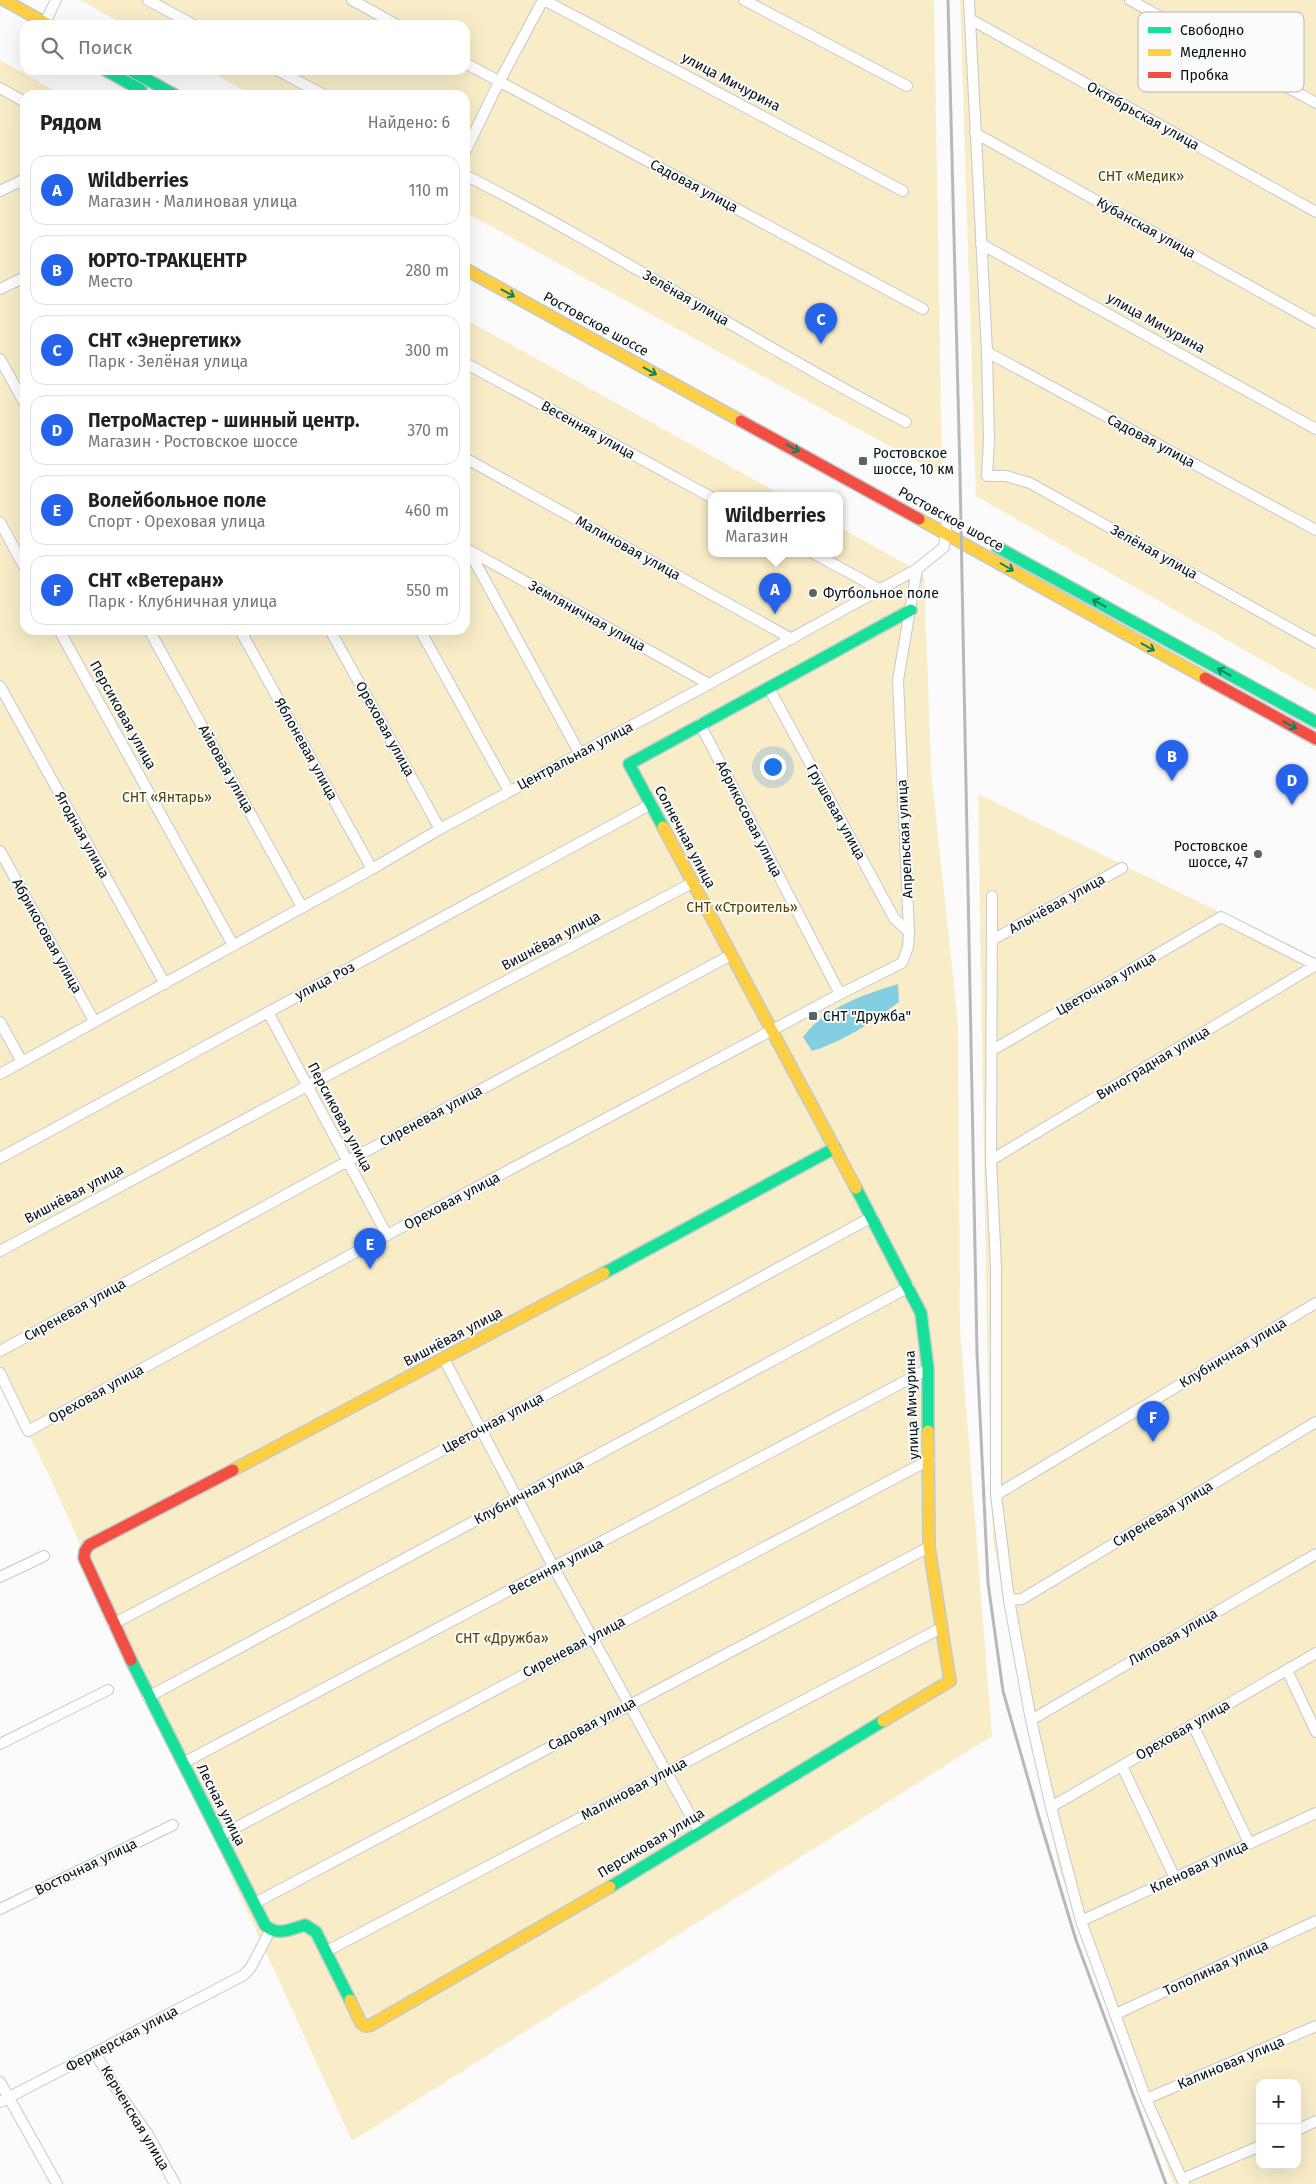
<!DOCTYPE html>
<html lang="ru">
<head>
<meta charset="utf-8">
<style>
	body { margin:0; font-family:"Fira Sans",sans-serif; background:#f6f6f6; color:#222 }
	.controls { position:absolute; right:15px; bottom:15px; display:grid; overflow:hidden; border-radius:10px; box-shadow:0 5px 20px #0002 }
	.controls button { width:45px; height:45px; display:grid; place-items:center; padding:0; border:0; border-bottom:1px solid #e0e0e0; background:#fff; color:#222; font:25px sans-serif }
	.you { position:absolute; left:772px; top:766px; width:18px; height:18px; margin:-12px; border:4px solid #fff; border-radius:50%; background:#1a73e8; box-shadow:0 0 0 8px #1a73e833 }
	.badge { display:grid; place-items:center; width:32px; height:32px; border-radius:50%; background:#2563eb; color:#fff; font-size:16px; font-weight:700 }
	.pin { position:absolute; translate:-50% -41px; filter:drop-shadow(0 1px 2px #0008) }
	.pin::after { content:''; position:absolute; top:26px; width:18px; height:15px; background:inherit; clip-path:polygon(0 0,100% 0,50% 100%) }
	.popup { position:absolute; left:708px; top:492px; width:135px; height:65px; box-sizing:border-box; display:grid; place-content:center; border-radius:10px; background:#fff; filter:drop-shadow(0 1px 4px #0005); font-size:16px; white-space:nowrap; color:#767676 }
	.popup b { font-size:19px; color:#222 }
	.popup::after { content:''; position:absolute; left:50%; top:100%; margin-left:-10px; border:10px solid transparent; border-top-color:#fff }
	.list { margin:0; padding:0; list-style:none }
	h2 { display:flex; justify-content:space-between; align-items:center; height:65px; margin:0; padding:0 20px; font-size:21px }
	h2 small { font-size:16px; font-weight:400; color:#767676 }
	.list li { display:grid; grid-template-columns:32px 1fr auto; gap:15px; align-items:center; box-sizing:border-box; height:70px; margin:0 10px 10px; padding:0 10px; border:1px solid #e0e0e0; border-radius:15px }
	.list b { display:block; font-size:19px; white-space:nowrap }
	.list p { margin:0; font-size:16px; white-space:nowrap; color:#767676 }
	.list em { font-size:16px; font-style:normal; color:#767676 }
	.icon { flex:none; width:28px; height:28px; fill:none; stroke:currentColor; stroke-width:2; stroke-linecap:round; stroke-linejoin:round }
	.map { position:relative; flex:none; width:1316px; height:2184px; overflow:hidden }
	.search { position:absolute; background:#fff; box-shadow:0 5px 20px #0002; left:20px; top:20px; width:450px; height:55px; display:flex; align-items:center; gap:12px; box-sizing:border-box; padding:0 18px; border-radius:15px; color:#767676; font-size:19px }
	.panel { position:absolute; background:#fff; box-shadow:0 5px 20px #0002; left:20px; top:90px; width:450px; height:545px; border-radius:15px }
	.map>svg:first-child { display:block }
</style>
</head>
<body>
<div class="map">
<svg width="1316" height="2184" viewBox="0 0 1316 2184">
	<rect width="100%" height="100%" fill="#fbfbfb"/>
	<!-- green -->
	<path fill="#f8edc7" fill-rule="evenodd" d="M80 0H934L942 475 465 212V95H252L207 70H465V25H125Z
		M960 0H1316V691L976 496Z
		M0 60 62 95H25V630H465V319L782 495H711V553H839V527L924 574 931 771 958 1023 960 1329 992 1736 352 2141 51 1480 0 1375Z
		M978 794 1316 959V2184H1174L1134 2081 1060 1871 1022 1695 993 1541 987 1342ZM1260 2083H1297V2165H1260Z"/>
	<!-- water -->
	<path fill="#84cee1" d="M898 984 899 1002C873 1022 844 1041 812 1051L803 1037C824 1008 864 994 898 984Z"/>
	<g fill="none" stroke-linecap="round" stroke-linejoin="round">
		<defs>
			<path id="street" d="M148 0 194 25
				M352 0 397 25
				M544 0 903 191
				M744 0 907 86
				M969 0 987 352 989 440 987 476H1006L1030 483 1316 643
				M1130 0 1316 103
				M970 19 1316 212
				M44 25 56 0
				M465 63 923 309
				M277 70 324 95
				M0 88 25 102
				M975 133 1316 323
				M465 152 499 82 543 0
				M465 175C615 251 756 344 906 422
				M0 191 25 179
				M981 244 1316 429
				M0 289 25 277
				M987 352 1316 530
				M0 359 25 404
				M465 363 711 497
				M465 458 792 639
				M0 522 25 568
				M465 548 709 684
				M469 551 580 754
				M813 553 881 590
				M59 630 233 945
				M149 630 302 907
				M240 630 372 869
				M330 630 440 829
				M420 630 509 791
				M0 686 165 984
				M769 688 894 918 909 932
				M700 724 840 994
				M0 851 94 1021
				M992 896 991 1160 996 1267V1495L1009 1600 1031 1720 1051 1807 1081 1921 1146 2099 1184 2184
				M992 940 1122 868
				M268 1012 387 1235
				M0 1022 22 1062
				M991 1051 1221 917 1316 965
				M0 1074 372 869 440 829 709 684 917 569 944 547 947 519
				M0 1158 651 804
				M991 1160 1316 965
				M0 1251 307 1086 692 883
				M0 1351 346 1162 731 955
				M444 1359 554 1568 699 1831
				M0 1373 28 1431 387 1235 840 994 902 963 908 947 909 932 898 680 917 569
				M996 1495 1316 1303
				M0 1577 44 1556
				M1009 1600 1022 1599 1316 1422
				M113 1624 481 1430 872 1217
				M1287 1670 1316 1732
				M148 1697 909 1287
				M1031 1720 1316 1554
				M1193 1725 1249 1843
				M0 1744 108 1690
				M183 1763 928 1369
				M1122 1766 1175 1878
				M1051 1807 1316 1653
				M220 1836 929 1460
				M255 1903 929 1547
				M0 1909 173 1825
				M1081 1921 1316 1813
				M327 1951 941 1628
				M1116 2014 1316 1921
				M95 2053 119 2093 147 2133 175 2184
				M0 2082 57 2184
				M1146 2099 1316 2026
				M0 2102 244 1975 251 1967 270 1931
				M1297 2130 1316 2121
				M1182 2179 1260 2146"/>
			<path id="fast" d="M105 70 141 90
				M130 70 175 95
				M997 547 1316 722
				M663 827 629 764 911 610
				M856 1188 921 1313 928 1369V1431
				M604 1273 835 1148
				M131 1660 265 1925C277 1937 291 1929 305 1925L316 1932 350 2000
				M610 1887 883 1721"/>
			<path id="slow" d="M4 0 49 25
				M465 269 741 421
				M919 519 1205 678
				M663 827 856 1188
				M233 1470 604 1273
				M883 1721 950 1681 929 1547 928 1431
				M350 2000 361 2023 365 2026 371 2025 610 1887"/>
			<path id="jam" d="M741 421 919 519
				M1205 678 1316 739
				M131 1660 84 1558 85 1551 89 1545 233 1470"/>
		</defs>
		<!-- street casing -->
		<use href="#street" stroke="#c2cacc" stroke-width="12"/>
		<!-- fast casing -->
		<use href="#fast" stroke="#c2cacc" stroke-width="14"/>
		<!-- slow casing -->
		<use href="#slow" stroke="#c2cacc" stroke-width="14"/>
		<!-- jam casing -->
		<use href="#jam" stroke="#c2cacc" stroke-width="14"/>
		<!-- street -->
		<use href="#street" stroke="#fefefe" stroke-width="10"/>
		<!-- fast -->
		<use href="#fast" stroke="#16e098" stroke-width="11"/>
		<!-- slow -->
		<use href="#slow" stroke="#ffcf43" stroke-width="11"/>
		<!-- jam -->
		<use href="#jam" stroke="#f24e42" stroke-width="11"/>
		<!-- rail -->
		<path stroke="#b6b8b9" stroke-width="3" d="M948 0 960 474 977 1353 988 1583 1003 1691 1040 1821 1076 1940 1166 2184"/>
	</g>
	<!-- one-way arrows -->
	<defs><path id="oneway-shaft" d="M-6 0H5M1.5-3L5.5 0L1.5 3" fill="none" stroke-width="1.6" stroke-linecap="round" stroke-linejoin="round" transform="scale(1.25)"/></defs>
	<g stroke="#0d835d">
		<use href="#oneway-shaft" transform="translate(508 293) rotate(29)"/>
		<use href="#oneway-shaft" transform="translate(650 371) rotate(29)"/>
		<use href="#oneway-shaft" transform="translate(793 448) rotate(29)"/>
		<use href="#oneway-shaft" transform="translate(1007 567) rotate(30)"/>
		<use href="#oneway-shaft" transform="translate(1099 603) rotate(-151)"/>
		<use href="#oneway-shaft" transform="translate(1148 647) rotate(29)"/>
		<use href="#oneway-shaft" transform="translate(1224 672) rotate(-151)"/>
		<use href="#oneway-shaft" transform="translate(1290 725) rotate(29)"/>
	</g>
	<!-- markers -->
	<g fill="#5a6366" stroke="#fbfbfb" stroke-width="2">
		<rect x="858" y="456" width="10" height="10" rx="2.5"/>
		<circle cx="813" cy="593" r="5"/>
		<circle cx="1258" cy="854" r="5"/>
		<rect x="808" y="1011" width="10" height="10" rx="2.5"/>
	</g>
	<g text-anchor="middle" dominant-baseline="central" stroke-width="4" stroke-linejoin="round" paint-order="stroke">
		<!-- street labels -->
		<g font-size="14" fill="#031115" stroke="#fbfbfb">
			<text transform="translate(731 82) rotate(28)">улица Мичурина</text>
			<text transform="translate(1143 116) rotate(29)">Октябрьская улица</text>
			<text transform="translate(694 186) rotate(28)">Садовая улица</text>
			<text transform="translate(1146 228) rotate(29)">Кубанская улица</text>
			<text transform="translate(686 298) rotate(30)">Зелёная улица</text>
			<text transform="translate(1156 323) rotate(29)">улица Мичурина</text>
			<text transform="translate(596 324) rotate(29)">Ростовское шоссе</text>
			<text transform="translate(588 430) rotate(29)">Весенняя улица</text>
			<text transform="translate(1151 441) rotate(28)">Садовая улица</text>
			<text transform="translate(951 519) rotate(29)">Ростовское шоссе</text>
			<text transform="translate(628 548) rotate(29)">Малиновая улица</text>
			<text transform="translate(1154 552) rotate(29)">Зелёная улица</text>
			<text transform="translate(587 616) rotate(29)">Земляничная улица</text>
			<text transform="translate(123 715) rotate(61)">Персиковая улица</text>
			<text transform="translate(385 729) rotate(61)">Ореховая улица</text>
			<text transform="translate(306 749) rotate(61)">Яблоневая улица</text>
			<text transform="translate(575 756) rotate(-28)">Центральная улица</text>
			<text transform="translate(226 769) rotate(61)">Айвовая улица</text>
			<text transform="translate(836 812) rotate(61)">Грушевая улица</text>
			<text transform="translate(749 819) rotate(63)">Абрикосовая улица</text>
			<text transform="translate(82 835) rotate(61)">Ягодная улица</text>
			<text transform="translate(685 837) rotate(62)">Солнечная улица</text>
			<text transform="translate(905 839) rotate(-93)">Апрельская улица</text>
			<text transform="translate(1057 904) rotate(-29)">Алычёвая улица</text>
			<text transform="translate(47 936) rotate(61)">Абрикосовая улица</text>
			<text transform="translate(551 941) rotate(-28)">Вишнёвая улица</text>
			<text transform="translate(325 981) rotate(-28)">улица Роз</text>
			<text transform="translate(1106 984) rotate(-30)">Цветочная улица</text>
			<text transform="translate(1153 1063) rotate(-31)">Виноградная улица</text>
			<text transform="translate(431 1116) rotate(-28)">Сиреневая улица</text>
			<text transform="translate(340 1117) rotate(62)">Персиковая улица</text>
			<text transform="translate(74 1194) rotate(-28)">Вишнёвая улица</text>
			<text transform="translate(452 1201) rotate(-28)">Ореховая улица</text>
			<text transform="translate(75 1310) rotate(-29)">Сиреневая улица</text>
			<text transform="translate(453 1337) rotate(-28)">Вишнёвая улица</text>
			<text transform="translate(1233 1353) rotate(-31)">Клубничная улица</text>
			<text transform="translate(96 1394) rotate(-29)">Ореховая улица</text>
			<text transform="translate(912 1405) rotate(-92)">улица Мичурина</text>
			<text transform="translate(493 1423) rotate(-28)">Цветочная улица</text>
			<text transform="translate(529 1492) rotate(-28)">Клубничная улица</text>
			<text transform="translate(1163 1514) rotate(-31)">Сиреневая улица</text>
			<text transform="translate(556 1567) rotate(-28)">Весенняя улица</text>
			<text transform="translate(1173 1637) rotate(-30)">Липовая улица</text>
			<text transform="translate(574 1647) rotate(-28)">Сиреневая улица</text>
			<text transform="translate(592 1724) rotate(-28)">Садовая улица</text>
			<text transform="translate(1183 1730) rotate(-30)">Ореховая улица</text>
			<text transform="translate(634 1789) rotate(-28)">Малиновая улица</text>
			<text transform="translate(221 1805) rotate(63)">Лесная улица</text>
			<text transform="translate(651 1843) rotate(-31)">Персиковая улица</text>
			<text transform="translate(86 1867) rotate(-26)">Восточная улица</text>
			<text transform="translate(1199 1867) rotate(-25)">Кленовая улица</text>
			<text transform="translate(1216 1968) rotate(-25)">Тополиная улица</text>
			<text transform="translate(122 2039) rotate(-28)">Фермерская улица</text>
			<text transform="translate(1231 2063) rotate(-23)">Калиновая улица</text>
			<text transform="translate(135 2118) rotate(59)">Керченская улица</text>
		</g>
		<!-- park labels -->
		<g font-size="14" fill="#534300" stroke="#fbfbfb">
			<text x="1141" y="176">СНТ «Медик»</text>
			<text x="167" y="797">СНТ «Янтарь»</text>
			<text x="742" y="907">СНТ «Строитель»</text>
			<text x="502" y="1638">СНТ «Дружба»</text>
		</g>
		<!-- poi labels -->
		<g font-size="14" fill="#031115" stroke="#fbfbfb" text-anchor="start">
			<text x="873" y="453">Ростовское<tspan x="873" dy="16">шоссе, 10 км</tspan></text>
			<text x="823" y="593">Футбольное поле</text>
			<text x="1248" y="846" text-anchor="end">Ростовское<tspan x="1248" dy="16">шоссе, 47</tspan></text>
			<text x="823" y="1016">СНТ "Дружба"</text>
		</g>
	</g>
	<!-- legend -->
	<rect x="1138" y="12" width="166" height="80" rx="8" fill="#fbfbfb" stroke="#b1b5b6" stroke-width="1"/>
	<rect x="1148" y="27" width="23" height="6" fill="#16e098"/>
	<rect x="1148" y="49" width="23" height="7" fill="#ffcf43"/>
	<rect x="1148" y="72" width="23" height="6" fill="#f24e42"/>
	<g font-size="14" fill="#031115">
		<text x="1180" y="35">Свободно</text>
		<text x="1180" y="57">Медленно</text>
		<text x="1180" y="80">Пробка</text>
	</g>
</svg>
<div class="controls">
<button>+</button>
<button>−</button>
</div>
<div class="you"></div>
<div class="pin badge" style="left:775px;top:614px">A</div>
<div class="popup"><b>Wildberries</b>Магазин</div>
<div class="pin badge" style="left:1172px;top:781px">B</div>
<div class="pin badge" style="left:821px;top:344px">C</div>
<div class="pin badge" style="left:1292px;top:805px">D</div>
<div class="pin badge" style="left:370px;top:1269px">E</div>
<div class="pin badge" style="left:1153px;top:1442px">F</div>
<div class="search"><svg class="icon" aria-label="search" viewBox="0 0 24 24"><circle cx="10" cy="10" r="6"/><path d="M15 15l6 6"/></svg>Поиск</div>
<section class="panel">
<h2>Рядом<small>Найдено: 6</small></h2>
<ul class="list">
<li><span class="badge">A</span><div><b>Wildberries</b><p>Магазин · Малиновая улица</p></div><em>110 m</em></li>
<li><span class="badge">B</span><div><b>ЮРТО-ТРАКЦЕНТР</b><p>Место</p></div><em>280 m</em></li>
<li><span class="badge">C</span><div><b>СНТ «Энергетик»</b><p>Парк · Зелёная улица</p></div><em>300 m</em></li>
<li><span class="badge">D</span><div><b>ПетроМастер - шинный центр.</b><p>Магазин · Ростовское шоссе</p></div><em>370 m</em></li>
<li><span class="badge">E</span><div><b>Волейбольное поле</b><p>Спорт · Ореховая улица</p></div><em>460 m</em></li>
<li><span class="badge">F</span><div><b>СНТ «Ветеран»</b><p>Парк · Клубничная улица</p></div><em>550 m</em></li>
</ul>
</section>
</div>
</body>
</html>
